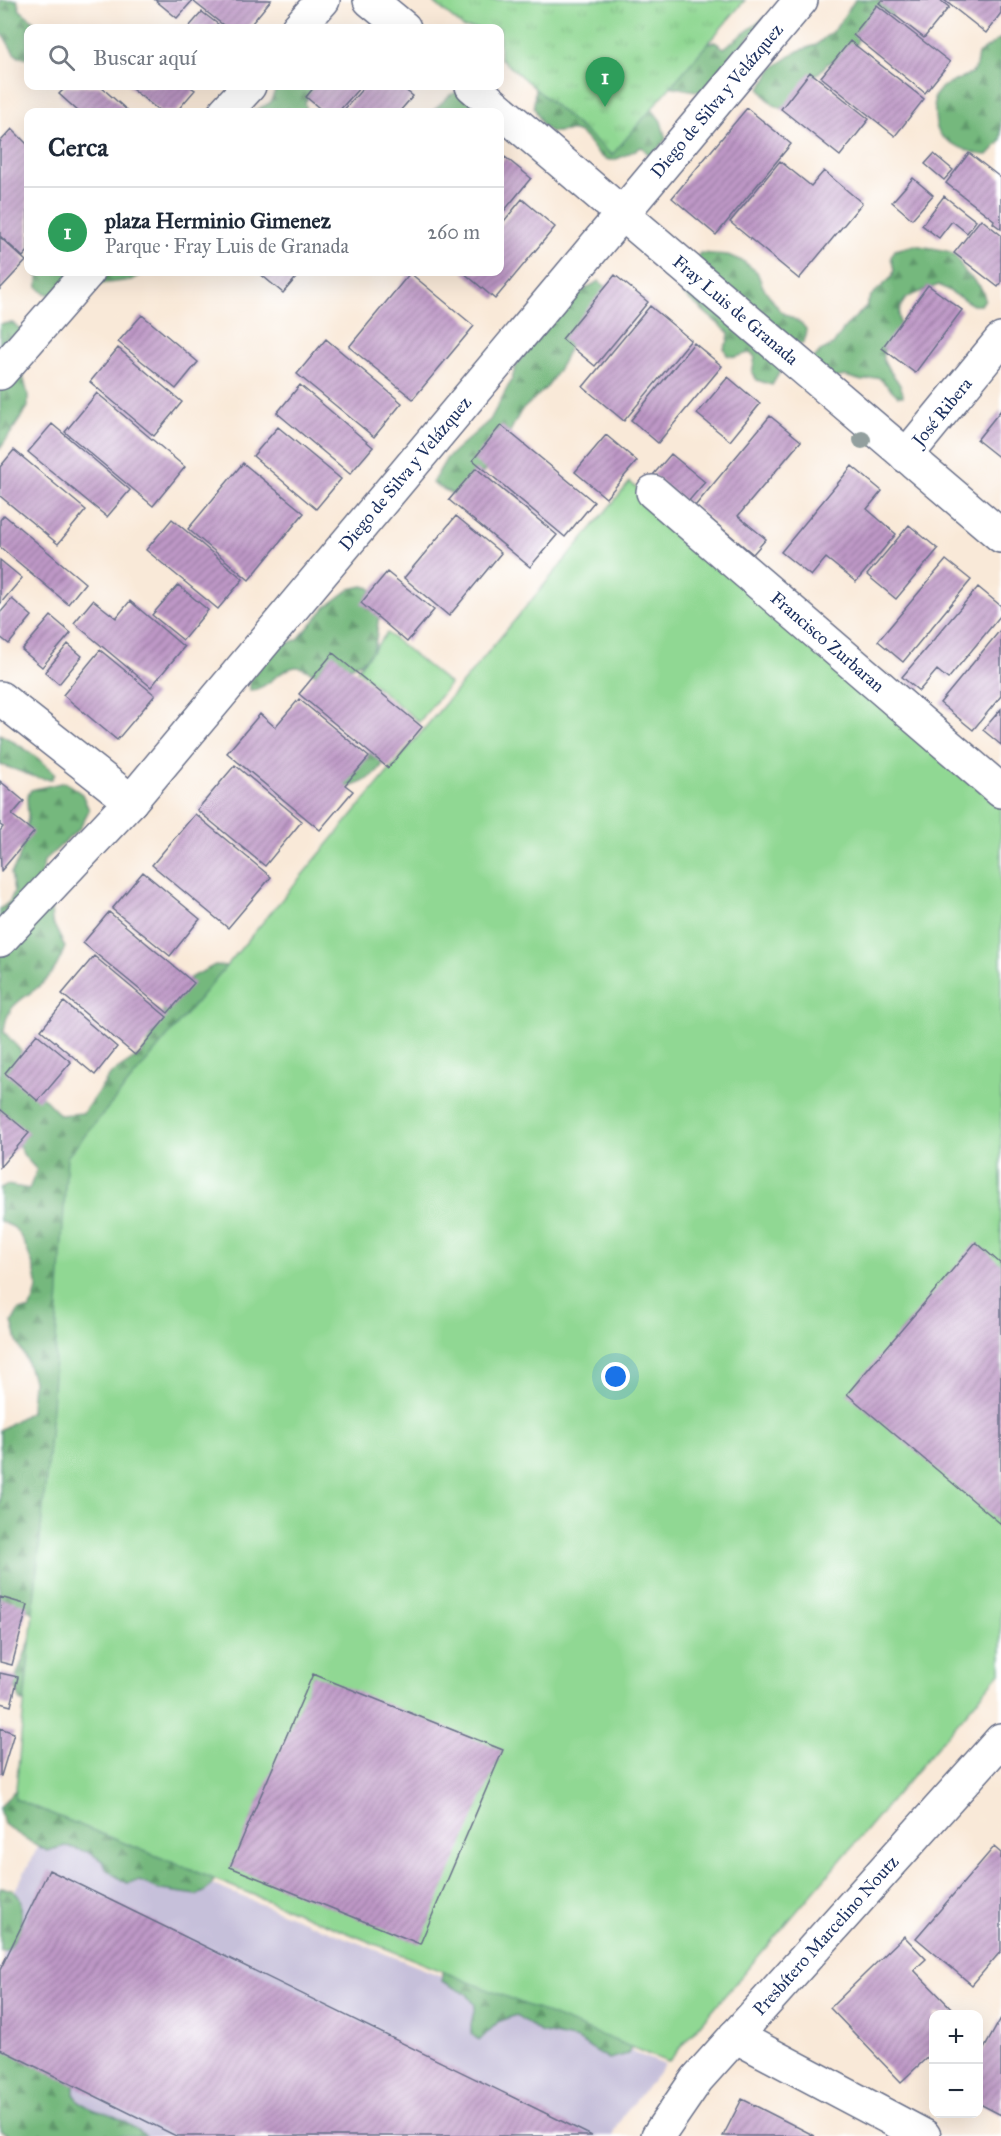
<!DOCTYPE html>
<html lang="es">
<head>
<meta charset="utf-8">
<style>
	body { margin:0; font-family:"IM FELL Great Primer",serif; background:#f6f6f7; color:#1f2937 }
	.controls { position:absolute; right:18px; bottom:18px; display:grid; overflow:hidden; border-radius:12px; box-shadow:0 6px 24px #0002 }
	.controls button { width:54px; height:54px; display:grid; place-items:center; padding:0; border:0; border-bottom:2px solid #e0e1e3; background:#fff; color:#1f2937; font:30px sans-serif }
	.you { position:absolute; left:616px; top:1377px; width:21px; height:21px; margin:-15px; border:4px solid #fff; border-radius:50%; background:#1a73e8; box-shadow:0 0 0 9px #1a73e833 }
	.badge { display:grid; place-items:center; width:39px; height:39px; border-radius:50%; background:#d93025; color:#fff; font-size:20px; font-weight:700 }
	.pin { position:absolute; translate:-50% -50px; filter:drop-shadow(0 2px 3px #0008) }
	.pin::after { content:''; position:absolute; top:32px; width:21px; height:18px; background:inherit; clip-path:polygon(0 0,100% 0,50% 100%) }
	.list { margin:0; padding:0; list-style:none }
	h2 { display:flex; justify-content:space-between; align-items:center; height:78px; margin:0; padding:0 24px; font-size:26px }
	h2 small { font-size:20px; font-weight:400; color:#747a83 }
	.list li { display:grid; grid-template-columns:39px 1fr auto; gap:18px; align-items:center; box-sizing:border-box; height:90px; padding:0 24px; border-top:2px solid #e0e1e3 }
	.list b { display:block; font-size:22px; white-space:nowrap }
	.list p { margin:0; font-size:20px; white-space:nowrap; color:#747a83 }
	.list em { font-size:20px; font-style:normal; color:#747a83 }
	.icon { flex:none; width:33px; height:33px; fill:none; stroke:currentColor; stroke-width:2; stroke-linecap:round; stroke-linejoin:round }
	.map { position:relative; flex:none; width:1001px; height:2136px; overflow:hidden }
	.search { position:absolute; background:#fff; box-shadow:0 6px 24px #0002; left:24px; top:24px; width:480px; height:66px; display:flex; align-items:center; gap:15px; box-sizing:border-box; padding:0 21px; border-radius:12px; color:#747a83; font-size:22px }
	.panel { position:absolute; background:#fff; box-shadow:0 6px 24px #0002; left:24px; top:108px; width:480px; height:168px; border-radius:12px }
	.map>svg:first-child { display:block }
</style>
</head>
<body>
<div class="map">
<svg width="1001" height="2136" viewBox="0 0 1001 2136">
	<defs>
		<pattern id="forest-firs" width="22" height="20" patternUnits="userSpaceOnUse" patternTransform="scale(1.5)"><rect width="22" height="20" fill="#74b87d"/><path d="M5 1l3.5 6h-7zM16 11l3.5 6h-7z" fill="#5e966a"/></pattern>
		<pattern id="park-tufts" width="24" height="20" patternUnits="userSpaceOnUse" patternTransform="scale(1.5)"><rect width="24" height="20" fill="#90d893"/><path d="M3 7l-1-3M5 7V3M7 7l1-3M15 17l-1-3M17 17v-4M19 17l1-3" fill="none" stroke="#7cba81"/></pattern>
		<pattern id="building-hatch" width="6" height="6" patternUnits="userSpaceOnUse" patternTransform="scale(1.5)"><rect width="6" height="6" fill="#be98c6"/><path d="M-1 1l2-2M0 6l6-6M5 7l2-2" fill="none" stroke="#9a7ca4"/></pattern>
	</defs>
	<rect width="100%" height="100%" fill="#fff"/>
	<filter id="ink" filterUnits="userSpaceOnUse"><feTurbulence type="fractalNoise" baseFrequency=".0167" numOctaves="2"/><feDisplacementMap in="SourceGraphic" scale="12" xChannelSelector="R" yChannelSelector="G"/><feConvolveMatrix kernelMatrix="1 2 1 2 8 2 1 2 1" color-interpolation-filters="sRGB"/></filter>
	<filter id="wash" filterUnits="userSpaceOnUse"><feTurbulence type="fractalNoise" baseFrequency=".008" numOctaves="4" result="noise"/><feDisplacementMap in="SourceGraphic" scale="24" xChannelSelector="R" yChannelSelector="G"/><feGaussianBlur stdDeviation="1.35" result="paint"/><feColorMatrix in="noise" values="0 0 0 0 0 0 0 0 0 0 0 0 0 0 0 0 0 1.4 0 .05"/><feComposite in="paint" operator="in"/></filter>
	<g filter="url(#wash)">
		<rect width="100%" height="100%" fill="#f9e9d8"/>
		<!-- industrial -->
		<path fill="#c6c0da" d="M52 1821 665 2065 623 2116 613 2136H43L6 2011 0 1918Z"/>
		<!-- forest -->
		<path fill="url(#forest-firs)" stroke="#48746e" stroke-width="1.5" d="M0 0H17L20 10 42 28H28L27 58 19 57 14 53 0 30Z
			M855 0H895L891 19 862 24 855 49 827 64 786 109C772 107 768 100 760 89L773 68 798 51 816 45 836 28Z
			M767 16 713 81 701 92 669 86 651 108 661 121 666 139 653 154 649 155 642 147C633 150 621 160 611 160 594 159 590 134 574 131 566 130 558 133 550 132L542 125 534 107 535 82 706 43 715 42 724 48Z
			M1001 38V141L988 155C977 156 944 143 938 131 934 123 935 107 934 97L942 87 972 73 976 66 978 54Z
			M277 86H319L305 102 307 112H247L248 110 254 111 270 103Z
			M457 92 488 112H432L450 95Z
			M915 245C922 247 949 250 952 253 959 258 961 267 966 273 974 282 983 285 985 299L981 305H973L939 285C934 287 910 295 907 298 900 304 897 316 900 324 896 334 885 344 883 354 880 366 903 380 903 396H898L878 377 862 381 845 376 820 381 804 370 820 351 833 345 845 327 865 308 871 296 892 277 894 270 891 257 895 250Z
			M700 253 728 255 744 262 757 272 763 287 781 312 801 323 806 329V336L803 343 781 348V370L772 385 757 380 752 373 755 357 749 353 735 357 727 355 724 348 728 341 729 333 681 292C678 277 692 266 700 253Z
			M38 272H146L132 280 91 285 59 297 44 293 38 287Z
			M599 281 612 292 574 335 563 362 548 386 521 411 492 465 456 496 432 483 447 458 490 420 511 381 517 364 566 303 578 293Z
			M13 323 32 339 22 372 28 395V407L0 449V324Z
			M363 586 370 588 382 602C371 637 388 659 340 669 333 671 323 675 317 674 309 673 304 666 295 667 277 670 267 690 250 690L249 681 274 649 298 639 326 607 350 589Z
			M0 734C21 746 39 757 55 774L52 779C33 780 19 769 0 765Z
			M373 751 384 761C379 775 358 787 343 787L364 758Z
			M65 782 82 794 89 810 80 828 44 861 40 887 50 897 52 921 65 947C61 958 55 971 46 980 28 999 6 1000 4 1032L21 1051 22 1076 60 1115 83 1113 111 1074 141 1054 147 1046 163 1014 164 1002 186 980 215 965 239 967 35 1701 21 1702 14 1682 33 1633 35 1616C26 1604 15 1604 0 1603V1430L31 1411 33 1380 25 1357 18 1344 12 1322 19 1310H29C33 1303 36 1296 37 1288 38 1275 24 1236 13 1227 9 1225 4 1223 0 1221V1188L7 1185 29 1189 37 1170 24 1156 20 1147 0 1128V909L10 901 14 892 11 873 18 861 23 845 28 818 27 797 31 790Z
			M23 1783 218 1869C214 1882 210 1891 197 1895L161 1890 139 1881 126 1883 106 1869 103 1861 88 1852 65 1846 47 1851C32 1842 17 1835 4 1824L0 1808 8 1797Z
			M0 1888 12 1889C23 1900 21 1901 21 1915 22 1933 18 1936 7 1950L0 1951Z
			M442 1968 633 2044 628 2054 609 2059 578 2040 540 2032 516 2015 498 2022 480 2040C464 2034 474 2018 475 2005L467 1994 442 1981Z
			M0 2034 74 2085V2094C86 2111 97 2109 114 2116 125 2121 136 2130 147 2136H10L0 2130Z"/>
		<!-- park -->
		<path fill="url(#park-tufts)" stroke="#568478" stroke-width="1.5" d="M431 0H745L612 155 500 58V28H464Z"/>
		<!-- pitch -->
		<path fill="#90d893" stroke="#568478" stroke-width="1.5" d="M630 482 1001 804V1672L668 2062 15 1799 51 1425 67 1157Z
			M387 633 450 684 419 722 357 670Z"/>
		<g id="blocks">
			<!-- building -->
			<path fill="url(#building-hatch)" d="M155 0H193L177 18Z
				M196 0H271L248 28H227L194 2Z
				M882 0H940L949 7 924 38 879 3Z
				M944 0H1001V13L986 33Z
				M877 5 950 62 925 93 853 35Z
				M202 12 223 28H188Z
				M850 41 924 99 895 136 821 77Z
				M810 72 869 119 840 156 781 109Z
				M67 86H100L129 112H79L59 94Z
				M128 86H189L195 90 176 112H161Z
				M315 86H361L338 112H324L306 97Z
				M365 86H400L413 96 399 112H342Z
				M747 108 791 144 716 235 672 198Z
				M12 129 28 145V251L23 257 0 236V142Z
				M969 153 1001 178V229L993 223 994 220 946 183Z
				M934 154 953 170 944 180 925 164Z
				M505 157 531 178 500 216V164Z
				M780 161 811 186 824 171 862 203 799 279 730 222Z
				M913 178 933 195 912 219 892 202Z
				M944 196 976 221 967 233 952 221 939 238 922 225Z
				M522 199 555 227 495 299 463 272H500V226Z
				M981 219 1001 235V283L998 287 954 253Z
				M0 237 26 261 0 289Z
				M258 272H301L283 293Z
				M410 273 474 326 413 399 349 347Z
				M615 275 648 302 595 366 562 339Z
				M928 285 962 310 915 373 882 348Z
				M650 306 691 340 624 421 583 387Z
				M142 315 198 362 176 389 118 342Z
				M326 339 402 403 374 437 297 374Z
				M694 343 722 366 658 443 631 420Z
				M118 348 182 402 154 436 90 382Z
				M728 377 760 404 730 441 697 414Z
				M300 385 373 447 350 474 277 413Z
				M97 393 185 467 153 506 65 432Z
				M1001 410V459L977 440Z
				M770 416 801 441 738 516 766 539 753 554 695 506Z
				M52 424 130 490 107 517 28 452Z
				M501 425 594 502 565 537 473 460Z
				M278 427 341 479 316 509 253 456Z
				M606 435 637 461 606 498 575 472Z
				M14 450 86 510 58 544 0 496V467Z
				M671 454 705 482 687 503 653 475Z
				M243 463 304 513 249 580 188 529Z
				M852 466 882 491 867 509 896 534 856 582 826 558 811 576 781 552Z
				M476 468 557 535 530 567 449 500Z
				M4 515 85 583 68 604 0 547V520Z
				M456 516 501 553 449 616 404 578Z
				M172 519 243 579 218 609 146 550Z
				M909 525 938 549 896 599 867 575Z
				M0 560 22 578 0 604Z
				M946 560 971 580 903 662 878 641Z
				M387 572 434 610 407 642 361 603Z
				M178 585 208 610 183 640 152 615Z
				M978 587 1001 606V615L948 679 937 670 919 691 902 677Z
				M12 599 32 616 9 644 0 637V613Z
				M93 600 116 618 130 601 184 647 151 687 74 623Z
				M51 616 71 633 42 667 22 650Z
				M1001 629V696L973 730 940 703Z
				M68 644 82 656 59 684 45 672Z
				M100 650 155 695 117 740 63 695Z
				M333 653 422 727 388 768 299 694Z
				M299 699 369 757 345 785 353 791 320 830 227 753 260 714 275 727Z
				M1001 709V745L983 730Z
				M235 765 302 821 265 866 197 810Z
				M0 781 24 801 12 815 34 832 1 871 0 831 3 827 0 825Z
				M195 814 271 877 228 928 152 865Z
				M143 872 200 919 170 956 112 909Z
				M109 912 194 983 168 1013 83 943Z
				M94 956 167 1017 135 1055 62 994Z
				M64 1002 117 1047 95 1075 41 1030Z
				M37 1034 71 1062 38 1101 5 1073Z
				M0 1109 29 1133 0 1167Z
				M976 1242 1001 1264V1524L847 1394Z
				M0 1597 28 1605 12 1665 0 1662Z
				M0 1673 18 1677 11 1706 0 1703Z
				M313 1674 503 1750 420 1944 230 1867Z
				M0 1728 14 1733 1 1776H0Z
				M994 1847 1001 1853V1951L972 1985 916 1938Z
				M49 1870 592 2136H176L0 2049V1970Z
				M904 1936 926 1959 914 1970 957 2014H934V2051L901 2082 830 2008Z
				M1001 2018V2115L978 2103V2060Z
				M742 2099 815 2136H723Z"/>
		</g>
	</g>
	<g filter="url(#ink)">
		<use href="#blocks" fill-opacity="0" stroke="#697089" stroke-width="1.5"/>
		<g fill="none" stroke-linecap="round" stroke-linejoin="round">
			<defs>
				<g id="minor">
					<path d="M298 28 323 0"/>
					<path d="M225 112 249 86"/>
					<path d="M0 373 88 272"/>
					<path id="s1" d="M906 456 1001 340"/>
					<path id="s2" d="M653 492 1001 791"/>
					<path d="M0 698 131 801"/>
					<path id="s3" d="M0 940 131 801 801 0"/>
					<path d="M735 2036 924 2136"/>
					<path id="s4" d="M658 2136 697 2079 1001 1740"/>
				</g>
				<g id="tertiary">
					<path d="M370 0 404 28"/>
					<path id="s5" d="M472 86 1001 536"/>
				</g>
			</defs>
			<!-- minor casing -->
			<use href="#minor" stroke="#697089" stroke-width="36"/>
			<!-- tertiary casing -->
			<use href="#tertiary" stroke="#697089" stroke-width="36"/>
			<!-- minor -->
			<use href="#minor" stroke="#fff" stroke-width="33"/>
			<!-- tertiary -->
			<use href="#tertiary" stroke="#fff" stroke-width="33"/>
		</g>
		<!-- trees -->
		<circle fill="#929f9e" cx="862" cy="440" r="9"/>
	</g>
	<g text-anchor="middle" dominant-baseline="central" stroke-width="6" stroke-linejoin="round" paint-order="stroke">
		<!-- street labels -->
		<g font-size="18" fill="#1b2f5e" stroke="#fff">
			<text stroke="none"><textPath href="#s3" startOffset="1104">Diego de Silva y Velázquez</textPath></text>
			<text stroke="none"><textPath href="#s5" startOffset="346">Fray Luis de Granada</textPath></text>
			<text stroke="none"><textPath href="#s1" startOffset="57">José Ribera</textPath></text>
			<text stroke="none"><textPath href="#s3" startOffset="618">Diego de Silva y Velázquez</textPath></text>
			<text stroke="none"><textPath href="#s2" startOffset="230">Francisco Zurbaran</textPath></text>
			<text stroke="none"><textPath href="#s4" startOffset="262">Presbítero Marcelino Noutz</textPath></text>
		</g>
	</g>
</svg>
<div class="controls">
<button>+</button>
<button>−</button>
</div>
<div class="you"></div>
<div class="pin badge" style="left:605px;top:107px;background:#2e9e5b">1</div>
<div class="search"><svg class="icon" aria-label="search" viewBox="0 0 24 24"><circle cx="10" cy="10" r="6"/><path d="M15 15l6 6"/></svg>Buscar aquí</div>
<section class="panel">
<h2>Cerca<small></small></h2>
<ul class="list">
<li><span class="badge" style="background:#2e9e5b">1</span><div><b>plaza Herminio Gimenez</b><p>Parque · Fray Luis de Granada</p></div><em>260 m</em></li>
</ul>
</section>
</div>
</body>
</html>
